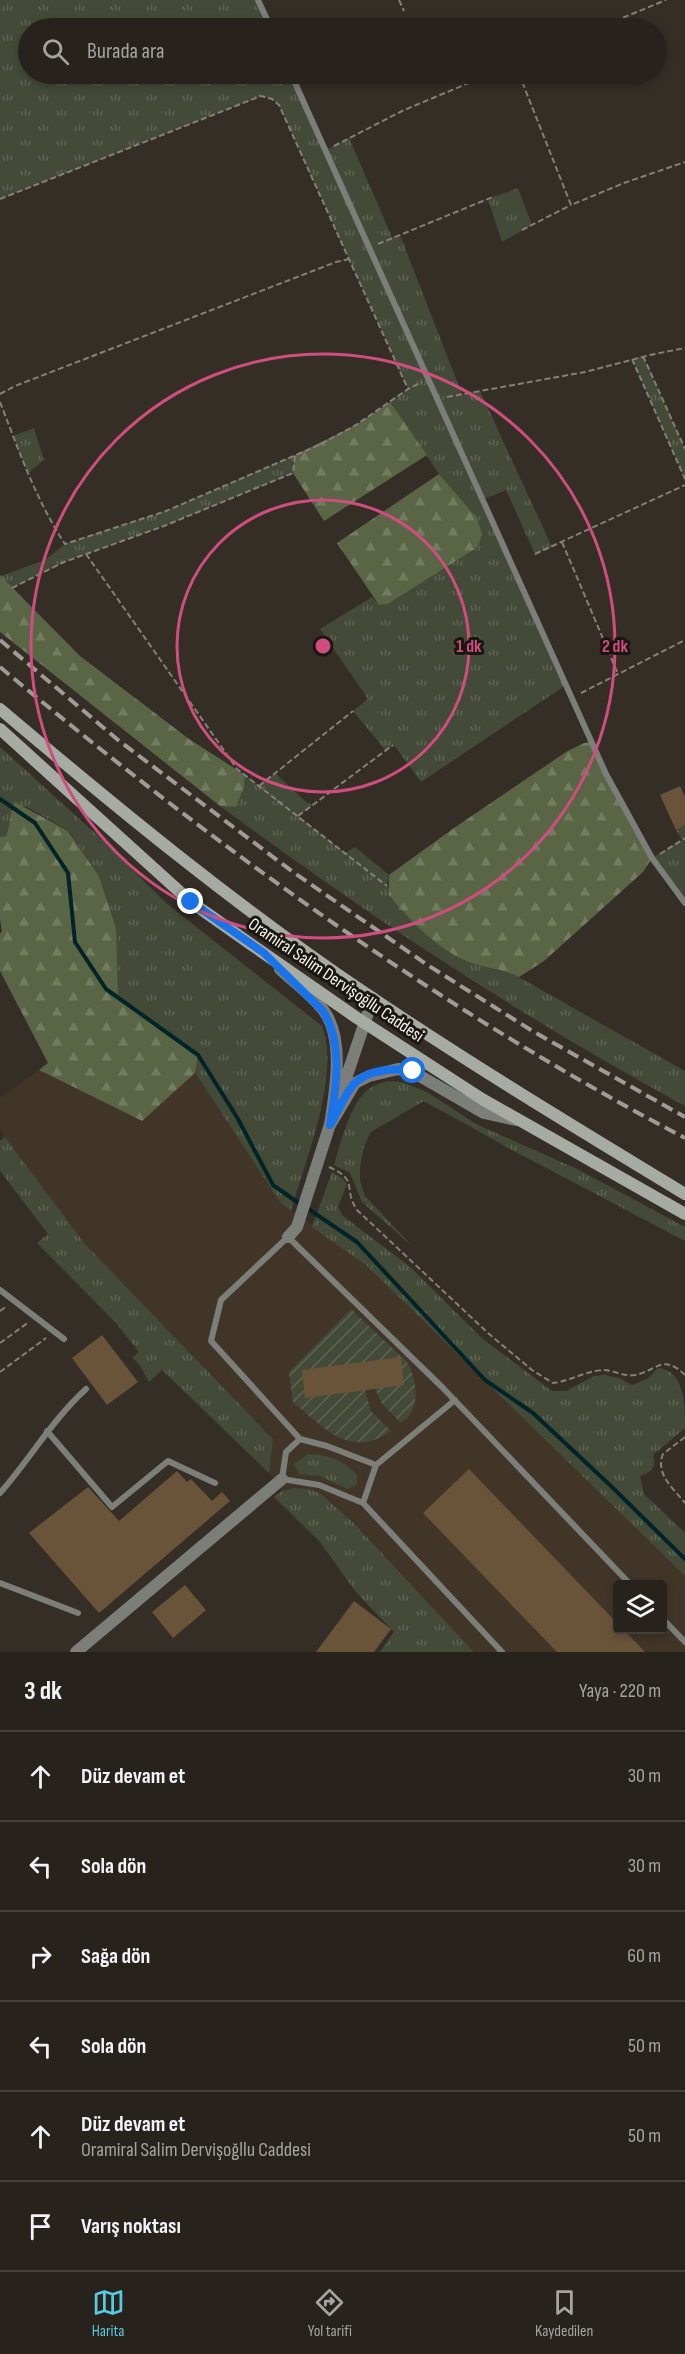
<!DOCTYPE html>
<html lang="tr">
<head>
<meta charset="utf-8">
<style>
	body { margin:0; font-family:"Sofia Sans Condensed",sans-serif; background:#302a25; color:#f1f3f6 }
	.controls { position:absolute; right:18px; bottom:18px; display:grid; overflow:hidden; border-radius:6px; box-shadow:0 3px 9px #0003 }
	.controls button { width:54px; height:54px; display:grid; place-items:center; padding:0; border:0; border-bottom:2px solid #443f3b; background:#28221c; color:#f1f3f6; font:30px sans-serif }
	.stop { position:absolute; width:18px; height:18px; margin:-14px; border:4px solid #1a73e8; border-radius:50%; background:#fff }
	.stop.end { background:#1a73e8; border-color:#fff; box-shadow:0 2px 6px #0008 }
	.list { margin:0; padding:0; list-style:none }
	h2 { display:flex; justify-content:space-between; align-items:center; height:78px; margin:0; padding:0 24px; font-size:26px }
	h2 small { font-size:20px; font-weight:400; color:#a5a4a3 }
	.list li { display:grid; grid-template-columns:39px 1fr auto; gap:18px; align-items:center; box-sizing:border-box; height:90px; padding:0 24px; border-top:2px solid #443f3b }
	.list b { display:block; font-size:22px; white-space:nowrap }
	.list p { margin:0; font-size:20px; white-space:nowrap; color:#a5a4a3 }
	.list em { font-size:20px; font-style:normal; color:#a5a4a3 }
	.icon { flex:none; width:33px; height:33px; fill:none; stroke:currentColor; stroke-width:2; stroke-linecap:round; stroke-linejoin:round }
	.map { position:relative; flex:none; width:685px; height:1652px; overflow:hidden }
	.search { position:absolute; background:#28221c; box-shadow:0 3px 9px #0003; left:18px; right:18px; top:18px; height:66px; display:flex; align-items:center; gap:15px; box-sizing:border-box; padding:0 21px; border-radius:33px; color:#a5a4a3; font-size:22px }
	.sheet { height:618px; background:#28221c }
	nav { display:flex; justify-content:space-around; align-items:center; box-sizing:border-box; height:84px; border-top:2px solid #443f3b; background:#28221c; font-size:16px; color:#a5a4a3 }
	nav a { display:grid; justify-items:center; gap:3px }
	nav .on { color:#55cae0 }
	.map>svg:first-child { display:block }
</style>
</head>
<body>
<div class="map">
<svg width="685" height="1652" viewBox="0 0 685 1652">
	<defs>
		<pattern id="grass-tufts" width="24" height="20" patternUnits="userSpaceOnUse" patternTransform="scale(1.5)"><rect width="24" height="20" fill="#434a37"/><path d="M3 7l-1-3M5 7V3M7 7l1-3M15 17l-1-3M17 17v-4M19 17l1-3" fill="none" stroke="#5f6554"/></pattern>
		<pattern id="forest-firs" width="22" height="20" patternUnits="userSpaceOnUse" patternTransform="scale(1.5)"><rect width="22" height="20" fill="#5a6546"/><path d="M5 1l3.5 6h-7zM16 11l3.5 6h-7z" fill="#727c61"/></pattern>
		<pattern id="garden-furrows" width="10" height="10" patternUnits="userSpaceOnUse" patternTransform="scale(1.5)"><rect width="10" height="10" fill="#434a37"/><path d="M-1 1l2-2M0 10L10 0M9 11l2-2" fill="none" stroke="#5f6554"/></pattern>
	</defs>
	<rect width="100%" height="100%" fill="#352e26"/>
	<!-- built -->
	<path fill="#413528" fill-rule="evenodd" d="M39 1070 141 1121 195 1073 280 1202 367 1266 685 1576V1652H474L355 1523 332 1503 315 1491 295 1488 282 1491 269 1473 273 1438 85 1244 0 1130V1098ZM618 1584H662V1630H618Z"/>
	<!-- grass -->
	<path fill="url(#grass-tufts)" d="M0 0H258L271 28H28V74H291L326 150 349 138 392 237 400 235 462 394 480 391 552 547 535 554 506 490 484 499 566 685 421 782 394 745 386 751 353 711 368 699 320 629 372 597 379 605 388 604 478 547 477 518 439 474 390 402 408 389 279 105 272 99 261 96 0 199Z
		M518 188 532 225 502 242 488 199Z
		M643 356 685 449V479L632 359Z
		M34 428 44 460 28 473 13 436Z
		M295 455 293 473 164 526 64 562 12 588 1 576 45 560 65 544 166 511Z
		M0 747 107 844 166 903 322 1026C341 1074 305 1161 291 1211L280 1202 195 1073 198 1055 117 997 116 928 99 876 69 831 25 806 10 816V828L6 836 0 837Z
		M275 773 306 802 312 805 298 816 345 853 355 847 389 875 387 886 499 971H508L685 1071V1106C523 1018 369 916 220 806L236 807 244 788 245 775 259 786Z
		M685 825V903L652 858 682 840 676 830Z
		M387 1081 402 1082 427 1092 476 1124 577 1169 685 1227V1241L514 1151 424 1101 371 1132 364 1146 360 1168V1181L365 1196 411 1245 362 1202 350 1173 334 1165C341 1143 350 1102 369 1089 374 1085 381 1083 387 1081Z
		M5 1137 85 1244 273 1439 269 1473 162 1370 149 1382 139 1364 132 1358 139 1352 116 1323 37 1243 48 1234 0 1171V1141Z
		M332 1172 342 1178 347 1184 338 1207 343 1216 409 1266 484 1340 552 1391H566L594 1376 604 1375 619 1378 632 1385 647 1379 658 1368C685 1370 685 1406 685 1428L653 1455C657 1467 651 1473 640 1476L644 1494 685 1533V1576L367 1266 312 1227Z
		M308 1454C327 1454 345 1461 357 1475V1484L347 1489 320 1476 299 1474 294 1464Z
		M295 1488 309 1489 321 1494 354 1523 474 1652H380L394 1632 355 1591 320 1542 274 1497 282 1491Z"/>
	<!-- forest -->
	<path fill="url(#forest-firs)" d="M390 402 427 455 324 521 293 473 295 455 356 425Z
		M439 474 477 518 482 534 478 547 388 604 379 605 337 543Z
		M0 575 80 656 189 739 245 775 244 788 236 807 220 806 0 632Z
		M592 742 652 858 643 872 544 961 519 977C502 968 480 968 462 959 431 943 411 921 389 895V875L454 828 566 752 584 743Z
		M15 802 68 831 99 876 116 928 118 997 198 1055 195 1073 142 1121 39 1070 48 1063 0 971V934L2 931 0 919V837L6 836C11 825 9 813 15 802Z"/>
	<!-- garden -->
	<path fill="url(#garden-furrows)" d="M351 1309 407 1362C417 1379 422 1411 401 1423L382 1404 375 1389 365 1390 371 1411 391 1431C350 1460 323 1427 293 1402L289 1372Z"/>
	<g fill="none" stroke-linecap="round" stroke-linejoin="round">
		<!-- stream -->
		<path stroke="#012429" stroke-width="4" d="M0 799 35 823 68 873 75 942 106 989 198 1055 238 1119 273 1185 300 1204
			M307 1208 357 1242 485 1380 533 1413 612 1487 685 1559"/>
	</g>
	<!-- building -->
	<path fill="#6a5439" d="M680 786 685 797V825L676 830 660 795Z
		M102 1335 138 1382 107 1405 72 1358Z
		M401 1357 404 1385 305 1398 302 1370Z
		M469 1469 618 1624V1629H623L645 1652H557L423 1513Z
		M177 1471 187 1482 191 1479 212 1501 222 1492 230 1501 99 1613 29 1533 88 1487 119 1521Z
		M185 1585 206 1610 173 1638 152 1612Z
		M354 1601 391 1629 374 1652H316Z"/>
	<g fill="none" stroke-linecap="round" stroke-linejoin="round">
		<!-- path -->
		<path stroke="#857f78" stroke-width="2" stroke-dasharray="6 3" stroke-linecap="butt" d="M399 0 404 11
			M598 28 666 0
			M519 74 571 205 624 183 685 162
			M334 146 402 111 490 74
			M0 199 261 96 272 99 279 105 408 389
			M522 230 571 205
			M378 244 495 196
			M643 356 685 449
			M632 359 685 479
			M0 394 15 386 336 262 349 259
			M447 397 585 372 650 355 685 348
			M0 402C19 451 36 500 65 544L166 511 319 445 356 425 408 389 422 382
			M562 542 618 674
			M86 554 237 769 387 886
			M535 554 685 485
			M12 588 64 562 164 526 293 473 295 456
			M581 693 685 640
			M259 786 353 711
			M298 816 393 745
			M660 854 685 838
			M329 1167C360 1181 342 1187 357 1210L489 1334 532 1370 553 1383C570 1381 586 1371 603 1370 614 1370 624 1377 635 1375 657 1371 662 1353 685 1375
			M0 1311 7 1306
			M0 1343 29 1322
			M0 1372 46 1338
			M685 1437 663 1454C655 1474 673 1488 685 1503"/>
		<!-- lane -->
		<path stroke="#7b7e79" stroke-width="6" d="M258 0 271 28
			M291 74 606 774 652 858 685 903
			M0 1290 64 1339
			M47 1431 112 1507 168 1461 215 1483
			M300 1439 327 1446 376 1465 363 1503
			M376 1465 455 1400
			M0 1493C30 1459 52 1420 86 1389
			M0 1583 78 1613
			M662 1618 685 1642
			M502 1652 363 1503 319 1485 282 1479 286 1452 300 1439 211 1341 221 1300 288 1237 442 1387 630 1584"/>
		<!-- street -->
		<path stroke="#7b7e79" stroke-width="12" d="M280 969C294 982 312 995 324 1011 345 1040 335 1092 330 1125L355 1083 369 1076 398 1069 413 1072 484 1113 516 1120
			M340 1096 373 998
			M288 1237 297 1227 332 1118
			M76 1652 282 1479"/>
		<!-- secondary -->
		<path stroke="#a6aba3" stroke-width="12" d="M0 709C117 808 235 905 362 991 467 1062 576 1128 685 1194
			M0 729 191 902 252 945 357 1018 482 1099 685 1214"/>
		<!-- rail -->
		<path stroke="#a09b94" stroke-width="4" stroke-dasharray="12 6" stroke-linecap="butt" d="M0 640 118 740 293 872 429 966 534 1032 685 1117
			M0 667C213 845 439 1009 685 1138"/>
	</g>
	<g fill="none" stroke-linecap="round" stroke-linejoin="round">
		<!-- route -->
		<path stroke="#1a73e8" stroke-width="8" d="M191 902 264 953 323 1011C344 1045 336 1087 330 1125 338 1112 344 1095 354 1084 368 1069 395 1068 413 1071"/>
	</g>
	<!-- distance rings -->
	<g fill="none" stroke="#cf4e7f" stroke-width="3">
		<circle cx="323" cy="646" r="146"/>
		<circle cx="323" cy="646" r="292"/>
	</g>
	<g text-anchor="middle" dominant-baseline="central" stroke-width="6" stroke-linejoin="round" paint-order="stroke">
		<!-- street labels -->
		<g font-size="18" fill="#f6f2ec" stroke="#1a1713">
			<text transform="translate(336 980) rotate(34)">Oramiral Salim Dervişoğllu Caddesi</text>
		</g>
	</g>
	<circle cx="323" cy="646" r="9" fill="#cf4e7f" stroke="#1a1713" stroke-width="3"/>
	<g font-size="18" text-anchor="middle" font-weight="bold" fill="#cf4e7f" stroke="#1a1713" stroke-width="6" stroke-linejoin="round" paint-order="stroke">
		<text x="469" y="652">1 dk</text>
		<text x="615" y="652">2 dk</text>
	</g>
</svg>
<div class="controls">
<button><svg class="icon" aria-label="layers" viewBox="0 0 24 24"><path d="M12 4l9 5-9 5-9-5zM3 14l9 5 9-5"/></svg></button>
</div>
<div class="stop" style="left:413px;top:1071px"></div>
<div class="stop end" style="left:191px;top:902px"></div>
<div class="search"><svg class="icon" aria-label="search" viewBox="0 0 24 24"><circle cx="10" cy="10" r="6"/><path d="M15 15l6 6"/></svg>Burada ara</div>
</div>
<section class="sheet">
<h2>3 dk<small>Yaya · 220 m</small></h2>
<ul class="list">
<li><svg class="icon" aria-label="ahead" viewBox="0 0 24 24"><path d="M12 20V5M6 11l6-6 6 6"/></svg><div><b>Düz devam et</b></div><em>30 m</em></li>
<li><svg class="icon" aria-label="left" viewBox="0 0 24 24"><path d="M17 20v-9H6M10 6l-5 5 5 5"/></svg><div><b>Sola dön</b></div><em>30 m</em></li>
<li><svg class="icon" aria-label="right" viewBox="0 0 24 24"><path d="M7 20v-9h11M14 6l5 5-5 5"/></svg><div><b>Sağa dön</b></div><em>60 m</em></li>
<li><svg class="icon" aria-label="left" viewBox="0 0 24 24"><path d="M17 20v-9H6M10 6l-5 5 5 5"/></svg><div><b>Sola dön</b></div><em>50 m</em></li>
<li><svg class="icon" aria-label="ahead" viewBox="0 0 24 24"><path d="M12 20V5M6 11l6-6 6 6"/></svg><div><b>Düz devam et</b><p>Oramiral Salim Dervişoğllu Caddesi</p></div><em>50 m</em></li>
<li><svg class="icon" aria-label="arrive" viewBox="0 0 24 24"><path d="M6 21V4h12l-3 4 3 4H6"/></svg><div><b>Varış noktası</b></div></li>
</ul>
</section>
<nav>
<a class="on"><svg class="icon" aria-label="map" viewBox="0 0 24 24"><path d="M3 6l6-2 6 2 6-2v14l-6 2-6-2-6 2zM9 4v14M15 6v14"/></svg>Harita</a>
<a><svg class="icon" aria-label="directions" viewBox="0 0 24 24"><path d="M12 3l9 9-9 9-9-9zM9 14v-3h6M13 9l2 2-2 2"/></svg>Yol tarifi</a>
<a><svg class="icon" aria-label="saved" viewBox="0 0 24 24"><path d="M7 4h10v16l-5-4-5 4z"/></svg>Kaydedilen</a>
</nav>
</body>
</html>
